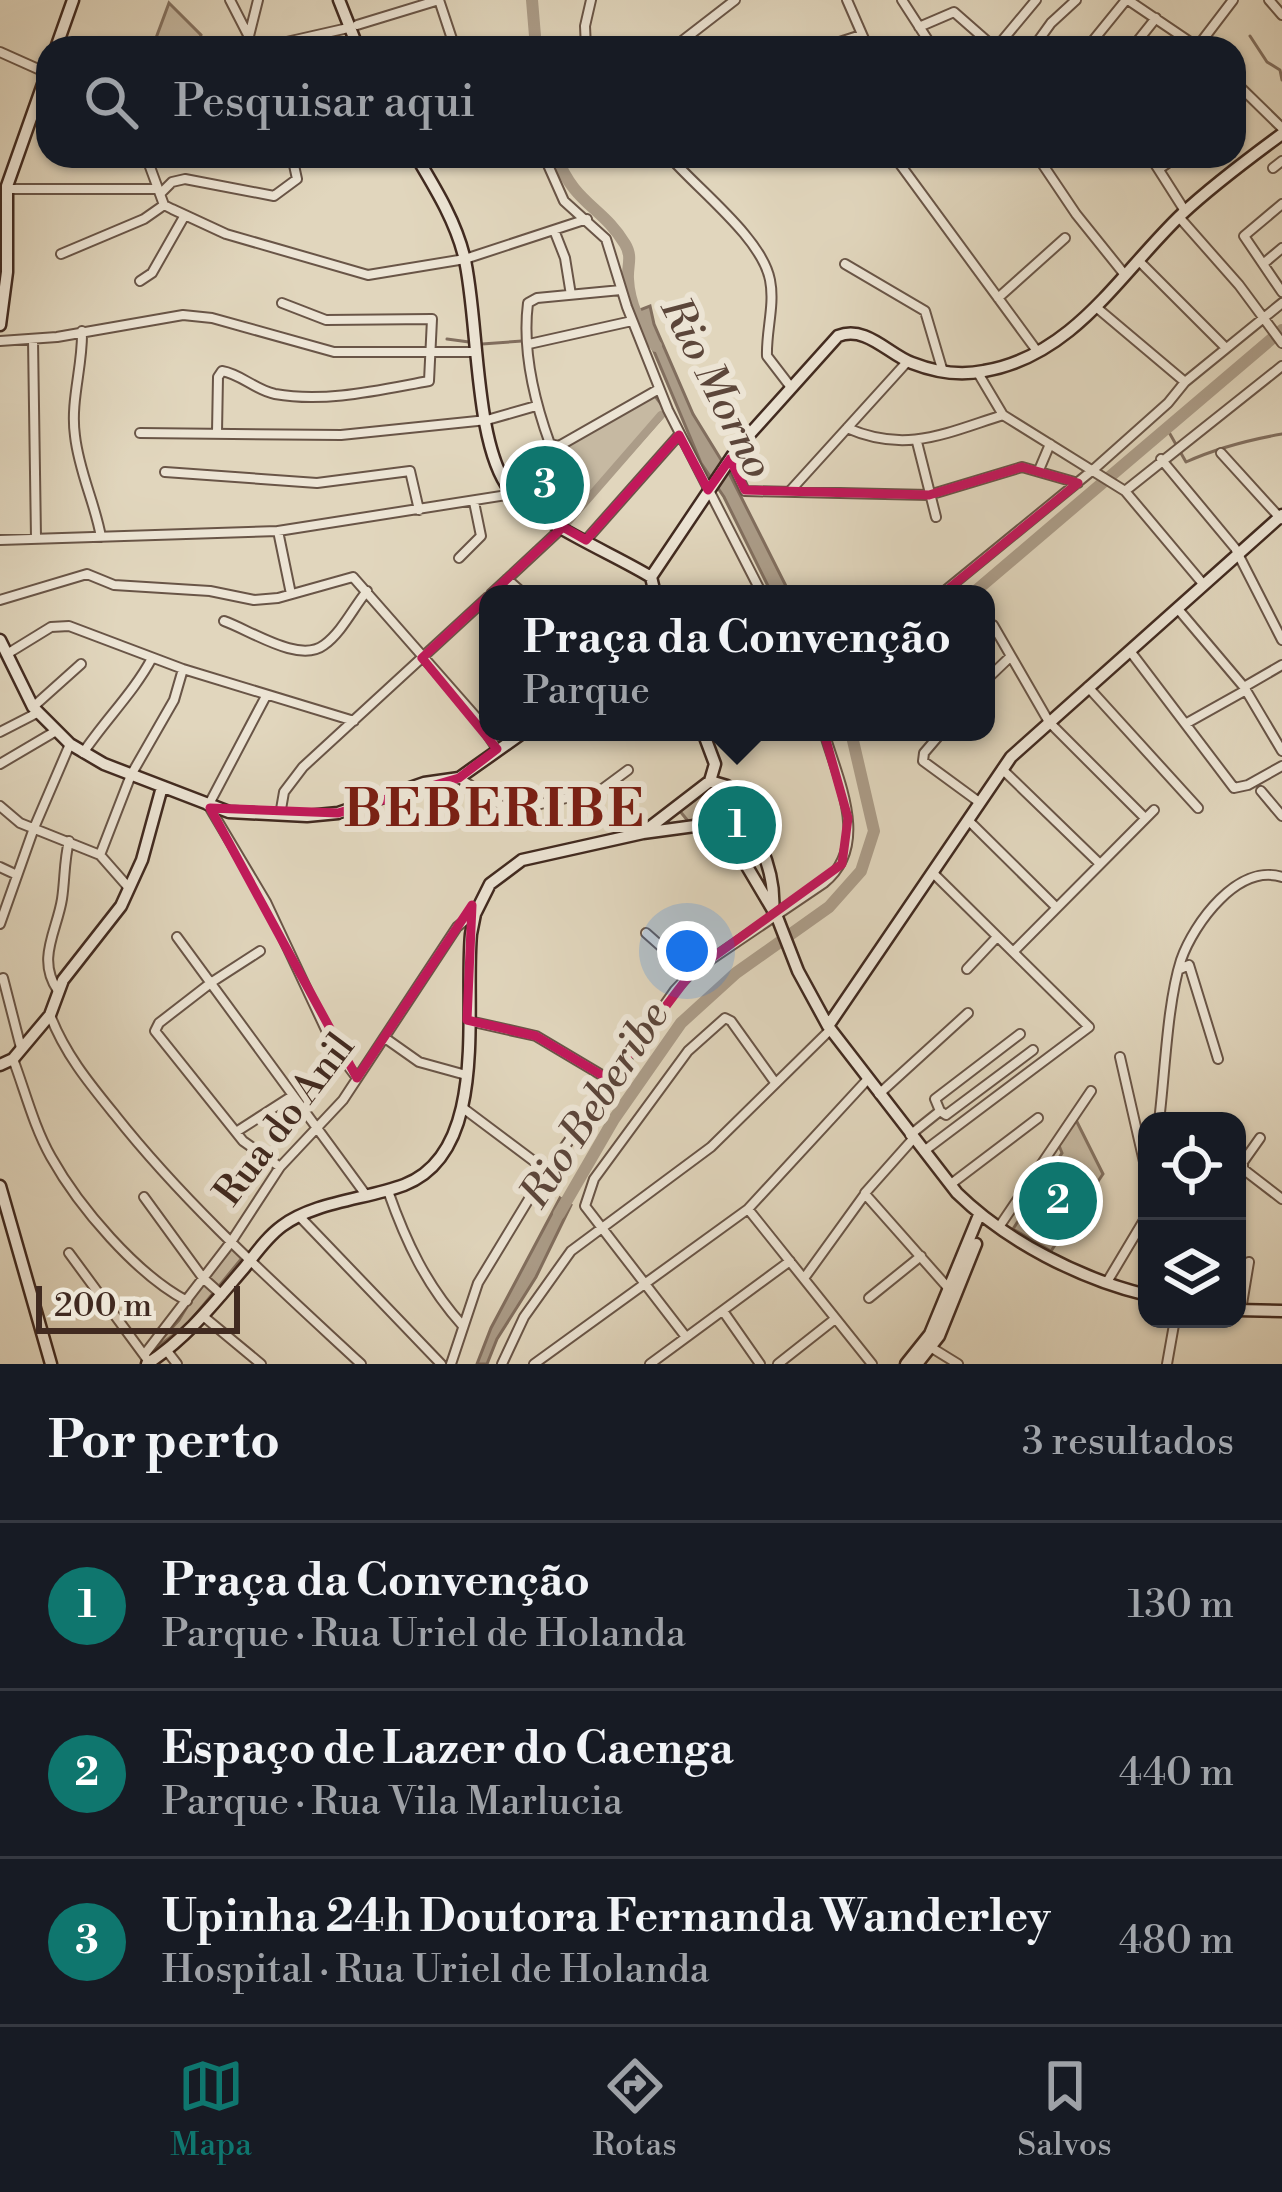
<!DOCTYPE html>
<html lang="pt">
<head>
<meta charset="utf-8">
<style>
	body { margin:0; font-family:"Libre Bodoni",serif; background:#242831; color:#f1f3f6 }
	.controls { position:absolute; right:36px; bottom:36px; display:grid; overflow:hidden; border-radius:24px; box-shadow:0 3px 9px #0004 }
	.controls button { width:108px; height:108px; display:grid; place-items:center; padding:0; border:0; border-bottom:3px solid #363941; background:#171b24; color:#f1f3f6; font:60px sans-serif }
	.scale { position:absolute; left:36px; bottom:30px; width:204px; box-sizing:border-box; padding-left:12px; border:6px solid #412a20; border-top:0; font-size:33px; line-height:42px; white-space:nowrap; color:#412a20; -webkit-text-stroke:9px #ece4d4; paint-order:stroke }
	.you { position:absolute; left:687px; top:951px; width:42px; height:42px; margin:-30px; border:9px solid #fff; border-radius:50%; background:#1a73e8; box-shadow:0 0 0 18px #1a73e833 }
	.badge { display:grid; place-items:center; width:78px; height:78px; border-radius:50%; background:#0f766e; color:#fff; font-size:39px; font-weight:700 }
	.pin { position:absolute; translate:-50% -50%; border:6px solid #fff; box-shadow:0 3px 12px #0006 }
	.popup { position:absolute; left:479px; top:585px; width:516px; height:156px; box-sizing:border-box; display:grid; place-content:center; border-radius:24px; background:#171b24; filter:drop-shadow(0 3px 9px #0005); font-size:39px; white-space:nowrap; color:#9ea1a6 }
	.popup b { font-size:45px; color:#f1f3f6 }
	.popup::after { content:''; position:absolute; left:50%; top:100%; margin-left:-24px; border:24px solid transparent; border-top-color:#171b24 }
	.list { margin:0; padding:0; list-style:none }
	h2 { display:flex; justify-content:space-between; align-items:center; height:156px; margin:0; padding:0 48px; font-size:51px }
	h2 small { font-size:39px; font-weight:400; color:#9ea1a6 }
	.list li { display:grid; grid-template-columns:78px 1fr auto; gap:36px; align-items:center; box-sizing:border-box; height:168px; padding:0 48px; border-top:3px solid #363941 }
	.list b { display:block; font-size:45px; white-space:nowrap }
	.list p { margin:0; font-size:39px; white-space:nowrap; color:#9ea1a6 }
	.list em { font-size:39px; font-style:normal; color:#9ea1a6 }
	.icon { flex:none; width:66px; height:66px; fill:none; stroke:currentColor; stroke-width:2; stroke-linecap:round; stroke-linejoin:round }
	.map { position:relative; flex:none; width:1282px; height:1364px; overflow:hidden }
	.search { position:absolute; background:#171b24; box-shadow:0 3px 9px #0004; left:36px; right:36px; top:36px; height:132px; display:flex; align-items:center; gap:30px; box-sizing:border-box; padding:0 42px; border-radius:36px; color:#9ea1a6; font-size:45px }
	.sheet { height:660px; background:#171b24 }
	nav { display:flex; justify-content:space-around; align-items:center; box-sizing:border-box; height:168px; border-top:3px solid #363941; background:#171b24; font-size:33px; color:#9ea1a6 }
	nav a { display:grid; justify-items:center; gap:6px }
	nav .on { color:#0f766e }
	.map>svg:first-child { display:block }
</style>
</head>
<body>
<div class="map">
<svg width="1282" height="1364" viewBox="0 0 1282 1364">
	<rect width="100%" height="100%" fill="#e1d6bd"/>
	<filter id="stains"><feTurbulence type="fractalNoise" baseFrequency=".00167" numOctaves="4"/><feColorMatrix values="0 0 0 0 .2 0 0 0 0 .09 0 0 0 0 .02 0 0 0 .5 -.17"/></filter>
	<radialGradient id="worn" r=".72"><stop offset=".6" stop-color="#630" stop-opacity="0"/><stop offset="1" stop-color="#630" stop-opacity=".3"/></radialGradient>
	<!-- green -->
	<path fill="#c6b9a2" stroke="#847261" stroke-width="3" d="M169 3 201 35 197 48 153 46Z
		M655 396 667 412 568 523 557 517 579 487 543 455Z
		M707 786 723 787 761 855 757 862 749 861 727 821 713 816 688 821 679 810Z
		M1075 1118 1103 1174 1051 1251 1013 1229 1062 1153 1058 1143Z
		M232 1246 242 1258 187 1325 149 1353 179 1320 200 1285Z"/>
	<!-- water -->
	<path fill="#ab9c88" stroke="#816e5e" stroke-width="3" d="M650 306 654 324 693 414 728 471 790 594H772L724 497 701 463 637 311Z
		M560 1198 571 1205 536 1277 497 1339 487 1364H477L491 1328Z"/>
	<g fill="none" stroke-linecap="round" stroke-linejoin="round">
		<!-- stream -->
		<path stroke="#816e5e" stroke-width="3" d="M1250 36 1267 62 1280 70 1282 80
			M447 339 469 342
			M482 344 522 341
			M1166 427 1186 462C1217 448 1248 440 1282 434"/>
		<!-- canal -->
		<path stroke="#ab9c88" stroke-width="8" d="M567 523 661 415"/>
		<!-- river -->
		<path stroke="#ab9c88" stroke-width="12" d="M532 0 536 48
			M556 156C575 205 602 206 625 244 633 257 627 266 628 279 629 303 641 329 656 346
			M972 594 1282 330
			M559 1214 614 1119 681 1023 736 973 829 907 861 871 874 831 851 732"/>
		<defs>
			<path id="street" d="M230 0 249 37
				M439 0 455 48
				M847 0 868 48
				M902 0 933 48
				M1128 0 1199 48
				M1269 0 1282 15
				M357 25 439 0
				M919 27 954 12 995 48
				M1198 46 1233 0
				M246 48 258 0
				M260 48 348 28
				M586 48 585 26 591 0
				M673 48 735 0
				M821 48 861 35
				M996 48 1036 0
				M1033 48 1051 23 1076 0
				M1087 48 1126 0
				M1132 48 1156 18
				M0 52 47 73
				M1234 81 1282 128
				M146 156 164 205 172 209 226 234 368 275 465 259 587 219
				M544 156 564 201 606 239 627 307 668 410 762 594
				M669 156C697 189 762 238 770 280 775 305 766 331 767 356L790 386
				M894 156 1037 351
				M1037 156 1076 214 1125 275
				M1150 156 1185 211
				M1273 168 1282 161
				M1159 169 1178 156
				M7 189H158
				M160 194 172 182 185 179 274 196 297 179 292 156
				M1282 204 1244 236 1282 292
				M1179 217 1239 285 1282 343
				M554 230 565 258 571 295
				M61 254 144 219 164 205
				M1140 262 1225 347
				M845 264 925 311 943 372
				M1263 264 1282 248
				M140 281 152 273 185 215
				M621 290 537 298 528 303C522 350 534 400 550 444L559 446 659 389
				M998 298 1065 238
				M1096 307 1185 382
				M82 331C83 366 70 401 75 436 79 472 95 503 101 537
				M33 340 36 538
				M0 341 57 337 183 315 212 318 334 352H477
				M529 344 632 321
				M978 373 1003 415 1125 491 1204 585
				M847 428C906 454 946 433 1003 415
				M217 432 218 377 222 371C241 374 255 390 275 394 326 403 379 390 429 381L432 319 326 320 282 303
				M140 433 341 435 487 420 536 406
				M917 442 936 517
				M1221 453 1281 519
				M1161 459 1235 548 1282 640
				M731 461 745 491 929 495 1022 467 1078 483
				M1039 470 1050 444
				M165 472 317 483 410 471 419 510
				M790 491 907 362
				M1125 491 1282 366
				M278 531 291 594
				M0 540 278 531 513 494
				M586 540 679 435
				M459 558 481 536 474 502
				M507 579 524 594
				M491 594 562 528
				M941 594 1094 469 1168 403 1185 382 1282 303
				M0 600 87 574 114 585 210 591 254 600 278 598 353 577 476 717 497 749
				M1178 609 1244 687 1282 751
				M224 621C250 630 299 664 324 645 342 632 353 608 367 591
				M986 623 993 625 1049 722 1145 818
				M1130 651 1234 788 1248 785 1282 766
				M7 654 51 627 69 626 183 669 354 721
				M986 680 1010 657
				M1088 687 1198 808
				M1244 687 1282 665
				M33 707 81 664
				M1187 723 1246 690
				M0 732 37 713
				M942 732 924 753 923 761 979 802
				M83 753C105 720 134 692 152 658
				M0 764 56 731
				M1002 769 1099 863
				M459 778 510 811 601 790 628 770
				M1261 791 1282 816
				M0 806 20 823 100 855 129 888
				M208 806 266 696
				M210 808 266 902 334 1047 357 1078
				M280 815 284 792 303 767 488 597
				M968 820 1056 907
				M100 855 131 775 174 700 183 669
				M0 867 17 875
				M0 924 34 828 70 744
				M646 933 691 973
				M177 937 366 1195
				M260 951 212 982 159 1023 155 1031 243 1141 280 1167
				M1013 952 1154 810
				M967 969 997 937
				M1180 969 1189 965 1218 1059
				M3 978 21 1048
				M58 991C36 959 57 931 62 899 65 879 64 861 69 841
				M50 1015C65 1054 89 1083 115 1115 187 1206 276 1285 361 1364
				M469 1021 536 1036 610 1080
				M385 1038 419 1062 466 1075
				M1120 1057 1147 1175
				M13 1059C25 1091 34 1127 51 1157 79 1207 136 1274 187 1301
				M879 1094 968 1013
				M463 1108 547 1171
				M940 1111 946 1115 1033 1050
				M1159 1121C1165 1074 1167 1004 1181 960 1194 923 1238 863 1282 877
				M236 1132 292 1096
				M910 1135 940 1111 935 1099 1020 1034
				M1260 1138 1243 1162V1169L1282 1199
				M924 1151 1089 1027 933 873
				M951 1184 1038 1118
				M388 1191C406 1242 426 1285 463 1326
				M865 1193 913 1139
				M144 1197 203 1278 222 1295
				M748 1209 872 1364
				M300 1217 441 1364
				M999 1227 1091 1091
				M69 1253 144 1355
				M805 1277 865 1194 950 1290
				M1107 1282 1147 1215
				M869 1298 921 1256
				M1241 1310 1249 1262
				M723 1311 760 1364
				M203 1316 261 1364
				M686 1337 585 1206 594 1179 688 1051 725 1018 731 1021 774 1081
				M932 1348 958 1364
				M167 1351 177 1364
				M149 1362 144 1355 231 1242 280 1167 343 1100 457 927 473 914
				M451 1364 478 1283 535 1189 675 990 691 973 824 883C871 845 838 780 824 732
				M502 1364 524 1317 571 1251 711 1147 830 1030
				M534 1364 748 1209 867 1080
				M650 1364 790 1261
				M778 1364 835 1319
				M1167 1364 1175 1319"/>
			<path id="secondary" d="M339 0 358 48
				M56 48 73 0
				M416 156C435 188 455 220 464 256 479 317 473 443 510 490 536 522 614 554 651 577L655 594
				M0 325 7 272V186L48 70
				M651 577 739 446 838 336C866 325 888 354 912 363 935 372 960 376 984 371 1074 356 1121 272 1182 214 1213 185 1248 159 1282 134
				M0 640 33 707 70 744 104 764 229 812 307 816 338 813 424 783 459 778 524 732
				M703 732 715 764 710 781
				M710 781 727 786C751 824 777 865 773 912
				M645 831 710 781
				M828 1026 1011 757 1282 515
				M0 1065 13 1059 50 1015 63 980 121 906 142 860 162 787
				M0 1186 51 1364
				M1237 1310 1282 1311
				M147 1364C187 1338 214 1303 245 1267 256 1253 267 1237 282 1226 314 1202 366 1199 404 1185 490 1152 464 1009 471 934L475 914 490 884 522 860 643 833 717 823 723 826 777 917 798 971 828 1026 957 1193C1006 1241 1080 1279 1147 1295
				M906 1364 930 1334 979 1215
				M917 1364 939 1336 976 1244"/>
		</defs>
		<!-- street casing -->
		<use href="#street" stroke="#695547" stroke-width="12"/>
		<!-- secondary casing -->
		<use href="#secondary" stroke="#412a20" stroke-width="15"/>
		<!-- street -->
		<use href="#street" stroke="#ece4d4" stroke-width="8"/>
		<!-- secondary -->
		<use href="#secondary" stroke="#ece4d4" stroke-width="10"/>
	</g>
	<!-- marked area -->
	<path fill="none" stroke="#c2185b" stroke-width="9" stroke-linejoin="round" d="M679 435 708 490 730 459 745 490 929 495 1022 467 1078 483 914 617 844 694 822 726 848 818 842 864 691 973 610 1080 536 1036 467 1020 472 905 357 1078 210 808 338 813 459 778 497 749 422 658 563 527 586 540Z"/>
	<g text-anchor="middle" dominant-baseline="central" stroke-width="12" stroke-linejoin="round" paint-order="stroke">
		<!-- street labels -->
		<g font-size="39" fill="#412a20" stroke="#ece4d4">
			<text transform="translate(285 1120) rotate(-53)">Rua do Anil</text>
		</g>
		<!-- water labels -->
		<g font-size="42" font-style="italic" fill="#5c463a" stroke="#ece4d4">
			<text transform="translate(716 388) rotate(63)">Rio Morno</text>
			<text transform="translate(595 1105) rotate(-57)">Rio Beberibe</text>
		</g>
		<!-- district labels -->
		<g font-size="51" font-weight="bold" letter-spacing="3" fill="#7a1f14" stroke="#ece4d4">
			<text x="495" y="811">BEBERIBE</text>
		</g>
	</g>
	<rect width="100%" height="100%" filter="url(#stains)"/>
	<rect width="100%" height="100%" fill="url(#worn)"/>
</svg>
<div class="controls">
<button><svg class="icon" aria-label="locate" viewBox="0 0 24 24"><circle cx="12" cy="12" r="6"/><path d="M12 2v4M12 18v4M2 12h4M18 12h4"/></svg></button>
<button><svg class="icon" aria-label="layers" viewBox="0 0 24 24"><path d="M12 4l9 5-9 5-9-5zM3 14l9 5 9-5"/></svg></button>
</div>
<div class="scale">200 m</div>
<div class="you"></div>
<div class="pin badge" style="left:737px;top:825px">1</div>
<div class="popup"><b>Praça da Convenção</b>Parque</div>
<div class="pin badge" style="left:1058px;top:1201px">2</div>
<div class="pin badge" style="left:545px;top:485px">3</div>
<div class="search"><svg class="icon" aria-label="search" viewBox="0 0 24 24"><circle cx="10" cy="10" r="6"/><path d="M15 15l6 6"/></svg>Pesquisar aqui</div>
</div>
<section class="sheet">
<h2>Por perto<small>3 resultados</small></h2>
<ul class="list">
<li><span class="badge">1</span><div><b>Praça da Convenção</b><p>Parque · Rua Uriel de Holanda</p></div><em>130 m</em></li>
<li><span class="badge">2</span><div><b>Espaço de Lazer do Caenga</b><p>Parque · Rua Vila Marlucia</p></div><em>440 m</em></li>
<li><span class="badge">3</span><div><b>Upinha 24h Doutora Fernanda Wanderley</b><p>Hospital · Rua Uriel de Holanda</p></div><em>480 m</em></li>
</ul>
</section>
<nav>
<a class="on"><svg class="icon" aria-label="map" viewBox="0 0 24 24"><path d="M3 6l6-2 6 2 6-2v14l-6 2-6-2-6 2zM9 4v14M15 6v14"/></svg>Mapa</a>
<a><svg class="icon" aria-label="directions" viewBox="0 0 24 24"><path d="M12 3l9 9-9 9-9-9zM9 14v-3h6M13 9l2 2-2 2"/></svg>Rotas</a>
<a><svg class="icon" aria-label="saved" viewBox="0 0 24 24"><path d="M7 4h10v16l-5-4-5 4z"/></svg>Salvos</a>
</nav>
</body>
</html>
